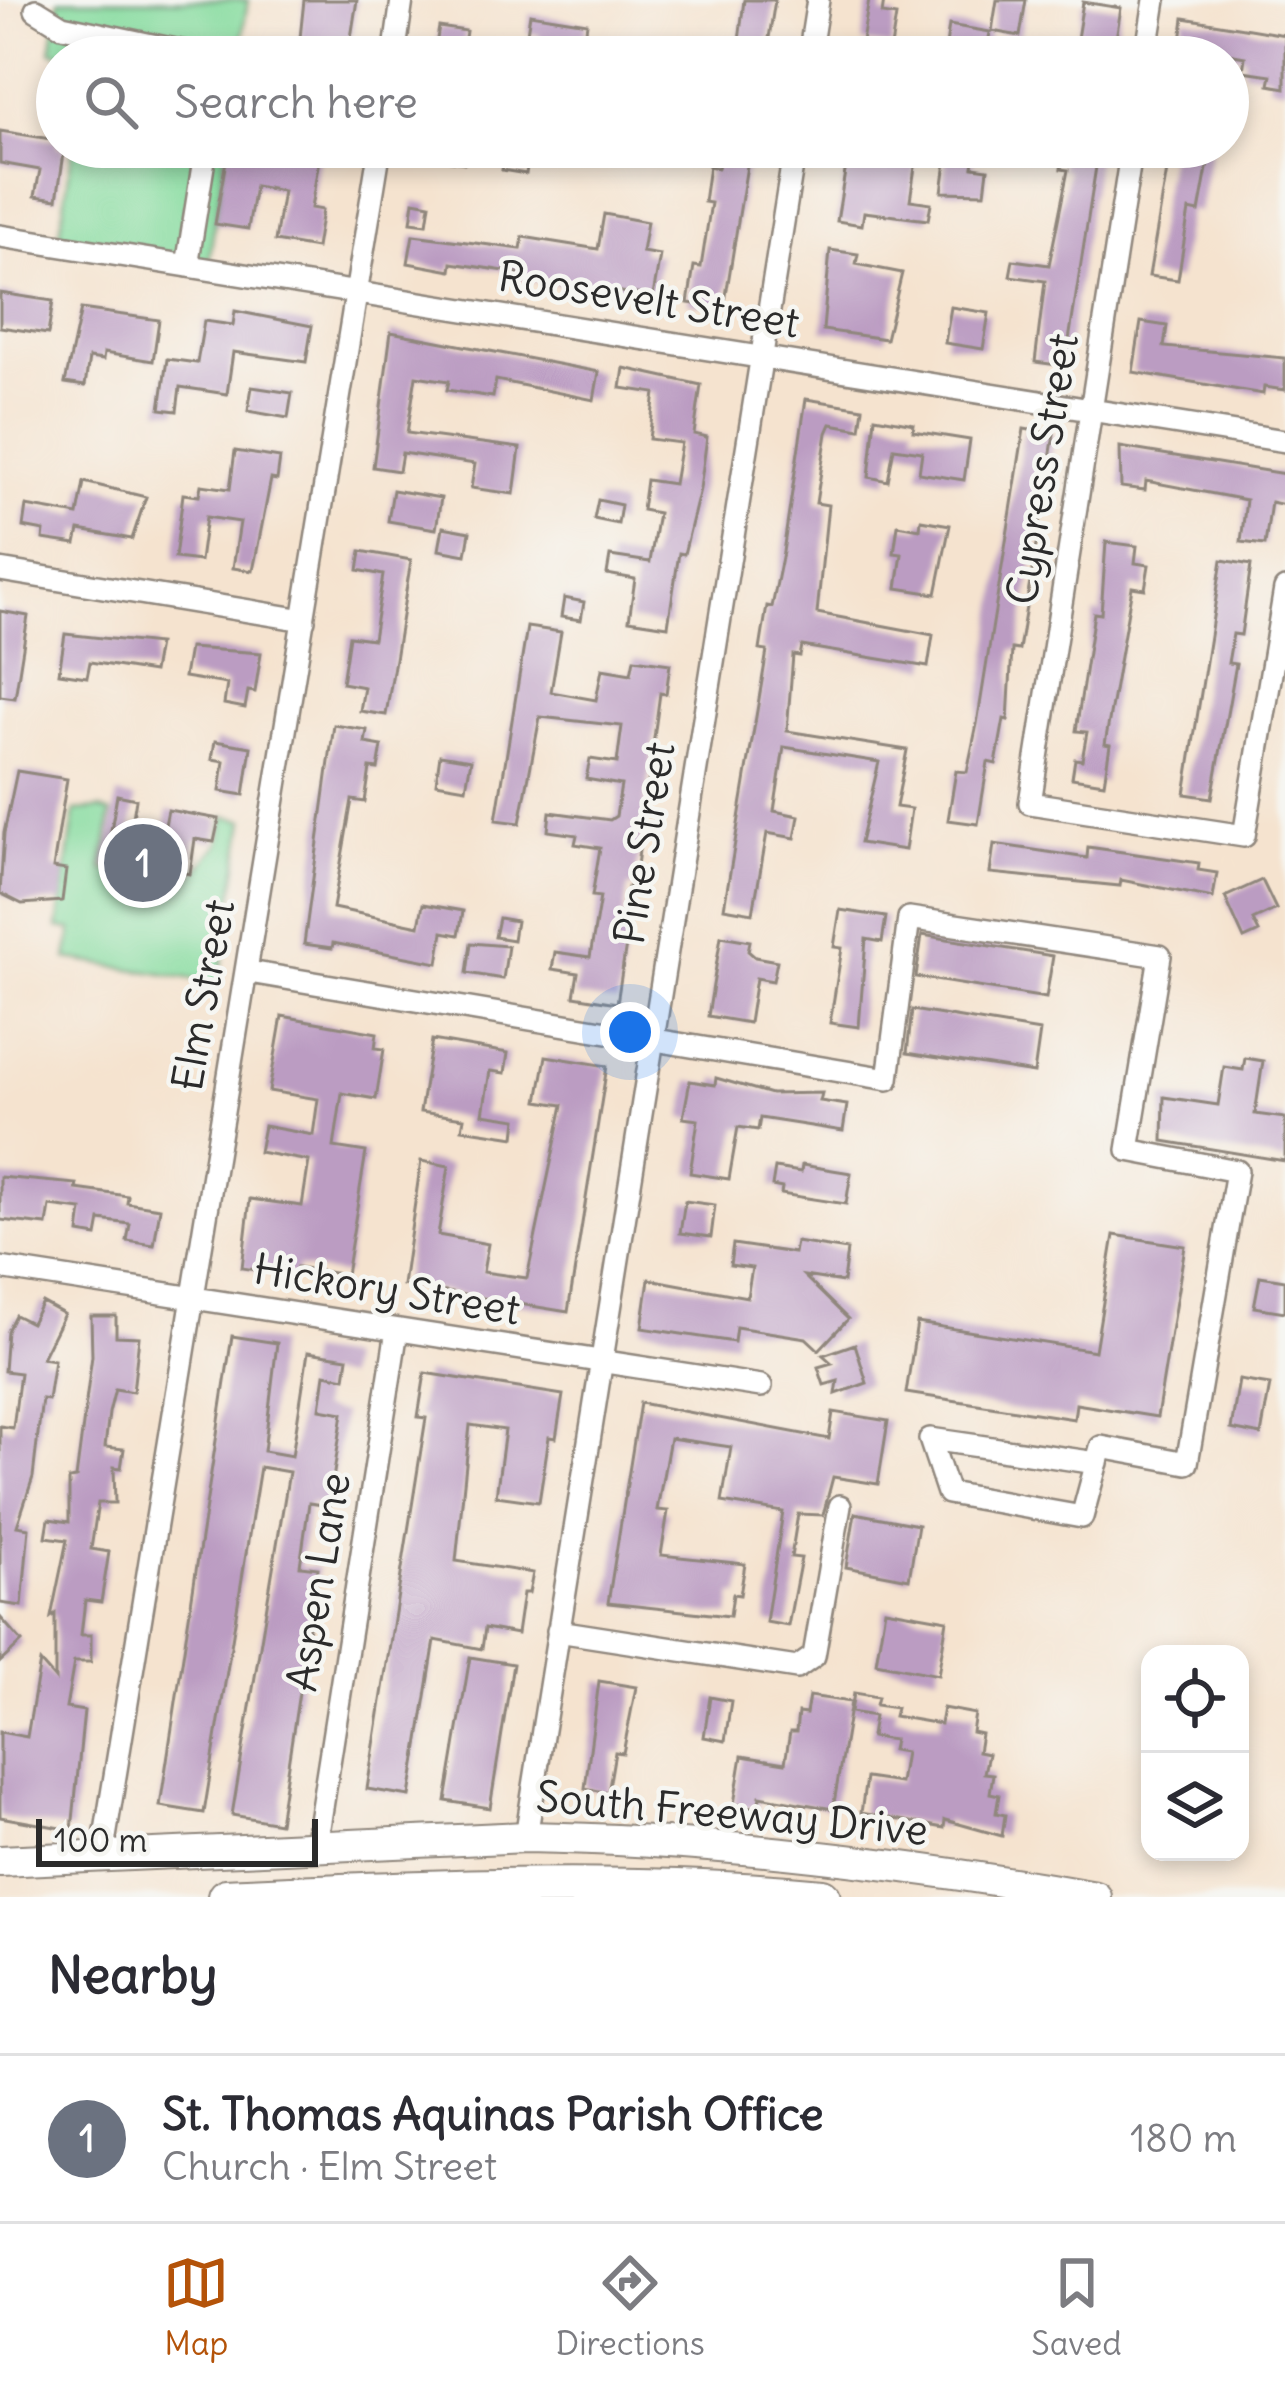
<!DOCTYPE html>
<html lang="en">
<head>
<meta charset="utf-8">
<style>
	body { margin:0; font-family:Delius,sans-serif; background:#f7f7f7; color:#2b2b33 }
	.controls { position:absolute; right:36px; bottom:36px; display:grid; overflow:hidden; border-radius:24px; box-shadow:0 6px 18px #0003 }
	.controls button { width:108px; height:108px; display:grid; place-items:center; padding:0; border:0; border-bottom:3px solid #e1e1e2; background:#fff; color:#2b2b33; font:60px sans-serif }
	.scale { position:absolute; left:36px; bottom:30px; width:282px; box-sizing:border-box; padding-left:12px; border:6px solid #2b2b2b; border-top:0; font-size:33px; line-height:42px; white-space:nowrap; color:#2b2b2b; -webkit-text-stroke:9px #f6f6f2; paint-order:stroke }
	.you { position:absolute; left:630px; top:1032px; width:42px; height:42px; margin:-30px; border:9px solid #fff; border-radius:50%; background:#1a73e8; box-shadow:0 0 0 18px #1a73e833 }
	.badge { display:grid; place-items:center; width:78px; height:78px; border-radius:50%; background:#b45309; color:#fff; font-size:39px; font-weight:700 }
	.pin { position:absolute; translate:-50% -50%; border:6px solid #fff; box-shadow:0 3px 12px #0006 }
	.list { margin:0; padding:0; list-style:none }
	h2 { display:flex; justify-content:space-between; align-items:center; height:156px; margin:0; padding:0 48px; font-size:51px }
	h2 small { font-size:39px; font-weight:400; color:#7c7c81 }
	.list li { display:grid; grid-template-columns:78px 1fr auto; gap:36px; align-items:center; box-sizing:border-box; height:168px; padding:0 48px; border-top:3px solid #e1e1e2 }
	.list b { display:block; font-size:45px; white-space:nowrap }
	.list p { margin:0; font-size:39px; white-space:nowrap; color:#7c7c81 }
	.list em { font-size:39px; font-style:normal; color:#7c7c81 }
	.icon { flex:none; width:66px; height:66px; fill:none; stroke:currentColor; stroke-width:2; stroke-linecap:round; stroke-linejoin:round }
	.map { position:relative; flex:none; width:1285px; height:1897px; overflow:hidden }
	.search { position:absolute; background:#fff; box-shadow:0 6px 18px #0003; left:36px; right:36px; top:36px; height:132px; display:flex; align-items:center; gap:30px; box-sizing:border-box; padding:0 42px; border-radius:66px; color:#7c7c81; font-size:45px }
	.sheet { height:324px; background:#fff }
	nav { display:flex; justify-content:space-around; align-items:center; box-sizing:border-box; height:168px; border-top:3px solid #e1e1e2; background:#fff; font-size:33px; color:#7c7c81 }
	nav a { display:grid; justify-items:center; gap:6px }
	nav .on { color:#b45309 }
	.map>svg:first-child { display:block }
</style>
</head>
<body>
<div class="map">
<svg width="1285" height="1897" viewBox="0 0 1285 1897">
	<rect width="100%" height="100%" fill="#f6f6f2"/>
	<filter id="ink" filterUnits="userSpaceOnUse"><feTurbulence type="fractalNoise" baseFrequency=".00833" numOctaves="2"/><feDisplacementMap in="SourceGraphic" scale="24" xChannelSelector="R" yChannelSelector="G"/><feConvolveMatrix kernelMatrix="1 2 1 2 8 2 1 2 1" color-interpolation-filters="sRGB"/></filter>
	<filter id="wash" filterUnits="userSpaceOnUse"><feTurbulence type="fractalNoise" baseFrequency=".004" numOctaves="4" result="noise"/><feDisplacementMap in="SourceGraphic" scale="48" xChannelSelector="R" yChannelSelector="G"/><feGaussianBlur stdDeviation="2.7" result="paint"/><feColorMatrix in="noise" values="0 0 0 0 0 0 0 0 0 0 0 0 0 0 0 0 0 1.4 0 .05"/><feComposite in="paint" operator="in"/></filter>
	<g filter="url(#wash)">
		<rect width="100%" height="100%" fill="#f5e3cf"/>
		<!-- green -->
		<path fill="#85db9e" stroke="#588364" stroke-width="3" d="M59 0H248L239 57H75L51 51Z
			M73 147H226L208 269 58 245Z
			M100 809 111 813 103 869 186 884 220 843 225 816 245 820 219 983 67 959 72 930 58 928 75 811Z"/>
		<g id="blocks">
			<!-- building -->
			<path fill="#bb9cc2" d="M304 0H357L348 57H298Z
				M744 0H775L766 57H737Z
				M869 0H884L882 14 896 16 891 47 862 42Z
				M997 0H1026L1020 36 992 31Z
				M1083 2 1121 8 1113 57H1074Z
				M530 14 587 23 583 53 538 46 540 35 527 33Z
				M1184 18 1285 35V88L1269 85 1271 75 1243 71 1245 57 1217 52 1216 57H1185L1186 50 1180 49Z
				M949 25 990 32 986 57 945 52Z
				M439 27 466 31 462 57H434Z
				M0 131 57 140V147H65L57 199 35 196 40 170 0 163Z
				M263 147H321L311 208 322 210 316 248 275 241 283 191 255 186 248 229 215 224 228 149 263 155Z
				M417 147H467L465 163 417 156Z
				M506 147H530L526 174 502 170Z
				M722 147H750L724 308 688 303 694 266 701 267 711 203 704 202 709 166 718 168Z
				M849 147 917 154 910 200 931 203 928 220 864 212 862 225 837 221Z
				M948 147H976L973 167 988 169 985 193 942 192Z
				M1064 147H1093L1092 153 1098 154 1065 366 1035 362 1045 281 1010 276 1013 260 1049 265 1068 170 1061 169Z
				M1171 147H1211L1199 212 1189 210 1178 280 1149 276Z
				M414 201 430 204 427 224 411 222Z
				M604 214 647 222 642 252 660 255 653 296 517 279 518 273 452 263 451 271 408 263 413 235 521 249 523 237 598 249Z
				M830 250 858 254 856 264 902 273 886 339 823 330Z
				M0 293 53 301 48 334 0 327Z
				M951 307 989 313 983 349 945 343Z
				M81 309 159 320 153 361 104 353 103 360 89 358 85 386 65 383Z
				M235 311 312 326 306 362 233 352 227 394 180 387 177 411 160 409 167 359 197 363 204 321 233 325Z
				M1141 322 1167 326 1164 347 1285 358V390L1264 387 1263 394 1133 372Z
				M391 332 599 372 594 400 496 380 493 397 447 390 449 381 416 376 407 433 520 448 514 494 471 488 475 464 402 453 399 471 373 467Z
				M624 368 701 385 694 434 707 437 700 489 684 554 679 553 668 626 629 620 635 579 607 574 610 556 650 562 658 513 642 510 646 480 674 484 681 443 649 439 655 393 621 388Z
				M252 387 292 393 288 418 248 411Z
				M806 399 863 408 860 429 831 424 827 433 816 503 828 505 817 613 933 635 928 667 802 646 800 656 793 655 787 731 907 750 896 807 911 809 905 850 860 843 879 762 784 747 774 811 799 816 795 838 767 833 753 913 724 908 767 651 760 650 767 606 772 607 783 552Z
				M875 417 914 424 913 431 970 440 964 480 919 473 922 452 894 448 888 481 869 477Z
				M1024 429 1054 434 1019 650 1012 649 1008 720 1004 719 996 764 988 762 978 824 948 820 956 771 967 772 977 724Z
				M1120 447 1285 474V505L1271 502 1265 545 1241 542 1246 500 1146 481 1145 490 1121 487Z
				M235 451 280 458 277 480 271 479 253 571 233 568 240 522 206 517 200 561 175 558 183 494 199 496 201 485 230 489Z
				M84 482 146 497 132 539 79 530 76 544 43 539 44 531 23 527 26 506 78 515Z
				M393 490 441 498 436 529 388 521Z
				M598 500 621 505 618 524 594 519Z
				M921 520 950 525 936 594 897 588 902 554 894 553 898 525 920 529Z
				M443 527 470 532 466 555 439 550Z
				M1106 542 1137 546 1135 563 1149 565 1145 589 1132 587 1105 744 1110 745 1104 783 1072 778 1075 759 1082 760 1087 732 1076 731 1094 613 1101 614Z
				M361 551 411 560 386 715 360 711 364 687 342 683 349 636 373 639 383 575 358 570Z
				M1222 560 1251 565 1241 635 1233 634 1228 663 1236 664 1212 798 1185 794Z
				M564 598 584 602 581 620 561 617Z
				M0 611 28 616 15 698 0 696Z
				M527 627 561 632 551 692 596 700 602 669 631 674 634 659 670 664 666 694 660 693 634 888 628 887 622 924 629 925 617 1003 574 996 578 973 552 969 555 952 590 957 600 897 592 896 600 848 575 844 577 835 548 831 550 812 610 820 616 816 621 785 586 779 590 759 617 763 622 726 540 717 520 823 496 820Z
				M65 634 158 644 153 672 90 662 87 677 59 673Z
				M189 648 261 653 255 692 248 691 245 708 224 704 227 684 184 677Z
				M334 725 367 730 365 743 382 746 378 769 370 768 365 802 352 800 333 908 419 926 423 904 463 911 459 935 443 932 438 963 333 943 332 948 304 944Z
				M215 741 251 747 244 795 220 791 224 761 212 759Z
				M440 755 471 760 466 788 436 783Z
				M17 771 67 779 53 868 66 870 62 901 22 904 0 893 4 833Z
				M117 795 136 799 131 830 163 835 168 810 219 819 214 842 195 839 190 874 173 871 172 877 105 865Z
				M994 844 1087 858 1088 847 1199 863 1198 870 1217 873 1213 898 1121 880 1120 886 990 873Z
				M1262 880 1276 909 1253 920 1259 932 1244 939 1225 897Z
				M840 910 886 917 882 942 866 939 859 1027 830 1023 842 948 834 947Z
				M499 918 516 921 513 940 495 937Z
				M922 935 1053 956 1046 998 916 977Z
				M721 936 750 941 748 951 755 957 777 961 773 981 756 978 749 1023 708 1016Z
				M471 943 508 946 503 979 467 973Z
				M912 1010 1040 1031 1034 1073 907 1053Z
				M282 1016 377 1033 375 1048 384 1049 376 1099 342 1093 334 1147 366 1152 346 1275 297 1267 296 1276 242 1268 250 1199 302 1206 309 1161 259 1152 264 1126 313 1135 318 1099 269 1091Z
				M432 1040 508 1053 505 1073 490 1071 483 1114 517 1119 515 1137 462 1129 464 1118 420 1112Z
				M546 1056 607 1066 568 1312 403 1285 421 1161 449 1166 438 1235 488 1244 483 1272 527 1278 563 1105 538 1101Z
				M1245 1058 1263 1061 1255 1114 1285 1118V1161L1163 1141 1164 1097 1218 1105 1224 1067 1243 1070Z
				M716 1078 771 1094 822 1093 820 1101 847 1105 843 1131 760 1118 758 1130 738 1127 729 1179 690 1173 698 1120 683 1118 690 1081 715 1085Z
				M802 1165 851 1173 846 1204 781 1194 782 1188 772 1186 775 1168 801 1172Z
				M0 1177 77 1184 76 1189 128 1196 127 1203 160 1208 154 1245 127 1241 130 1224 100 1220 97 1236 79 1233 82 1210 50 1206 47 1225 0 1220Z
				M685 1201 715 1205 711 1237 680 1233Z
				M1114 1235 1185 1246 1157 1417 1076 1404 1074 1419 906 1393 917 1323 1095 1351Z
				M796 1242 847 1250 843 1282 804 1276 848 1319 819 1350 806 1338 736 1327 734 1342 642 1328 649 1279 747 1297 752 1268 730 1265 733 1244 794 1253Z
				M1260 1276 1285 1280V1312L1254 1307Z
				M42 1302 64 1314 42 1358 54 1360 48 1400 42 1399 33 1477 17 1526 29 1528 22 1606 0 1603V1426L13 1428 20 1373 4 1371 7 1331 15 1315 31 1323Z
				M91 1316H116V1336L139 1337 133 1392 115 1389 109 1413 105 1447 124 1449 121 1468 114 1467 115 1503H98L91 1549 109 1552 101 1602 85 1600 81 1635H91V1662H74L66 1708 84 1711 72 1830 0 1817V1732L27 1737 40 1662 55 1679V1614L51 1617 67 1540 46 1537 49 1519 69 1522V1479L76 1478 92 1356Z
				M232 1336 277 1343 264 1451 292 1456 308 1352 348 1358 345 1378 325 1374 320 1409 343 1413 329 1506 309 1503 300 1566 318 1568 279 1823 232 1815 289 1472 260 1467 204 1813 160 1806Z
				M855 1344 867 1383 836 1394 838 1381 824 1385 818 1367 832 1363 823 1355Z
				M425 1373 563 1395 556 1438 549 1437 539 1502 496 1496 505 1430 470 1425 456 1561 533 1573 529 1593H523L517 1634 485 1628 482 1649 435 1640 410 1796 367 1789 426 1418 418 1417Z
				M1239 1380 1270 1385 1261 1435 1231 1429Z
				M640 1403 829 1439 833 1412 888 1421 878 1484 833 1477 823 1515 798 1514 791 1557 801 1558 788 1626 766 1622 783 1512 722 1502 731 1447 670 1438 657 1510 668 1511 661 1555 745 1564 740 1595 733 1594 730 1616 608 1603Z
				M855 1513 918 1525 909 1579 846 1567Z
				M885 1609 947 1620 938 1675 876 1663Z
				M0 1617 22 1642 0 1662Z
				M470 1657 513 1664 490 1808 446 1801Z
				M599 1681 636 1687 623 1753 615 1752 608 1793 585 1788Z
				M854 1693 878 1697 876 1705 896 1708 894 1716 940 1724 943 1708 975 1714 972 1732 981 1734 978 1752 988 1754 984 1773 993 1774 990 1793 999 1795 996 1813 1005 1815 1002 1836 945 1820 944 1828 861 1813 866 1778 900 1783 905 1752 892 1750 894 1740 871 1737 874 1716 851 1712Z
				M809 1696 851 1702 833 1809 760 1796 758 1808 734 1804 742 1756 785 1763 790 1732H796L798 1713 806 1714Z
				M710 1697 731 1701 725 1741 704 1737Z"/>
		</g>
	</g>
	<g filter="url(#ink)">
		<use href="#blocks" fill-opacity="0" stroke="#90877d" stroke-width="3"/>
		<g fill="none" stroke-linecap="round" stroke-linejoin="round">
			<defs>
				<path id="street" d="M36 10 62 26 209 57
					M394 57 402 0
					M809 57 818 0
					M1146 57 1155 0
					M1132 147 1030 803 1244 836 1285 589
					M0 236 1285 441
					M187 266 206 147
					M0 570 304 620
					M249 972 888 1079 909 918 1160 956 1128 1150 1237 1171 1187 1463 1101 1447 1082 1517 948 1493 930 1439 1097 1463
					M0 1268 761 1386
					M558 1631 797 1668 814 1656 840 1506
					M526 1837 795 147
					M316 1846 397 1330
					M102 1856 380 147"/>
				<path id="secondary" d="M0 1861 526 1837C717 1840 908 1864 1096 1897"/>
				<path id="highway" d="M226 1897C425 1888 623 1878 822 1897"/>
			</defs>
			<!-- street casing -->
			<use href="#street" stroke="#90877d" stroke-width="26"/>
			<!-- secondary casing -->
			<use href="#secondary" stroke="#90877d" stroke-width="34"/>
			<!-- highway casing -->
			<use href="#highway" stroke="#90877d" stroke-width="40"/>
			<!-- street -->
			<use href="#street" stroke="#fff" stroke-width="21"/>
			<!-- secondary -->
			<use href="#secondary" stroke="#fff" stroke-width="30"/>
			<!-- highway -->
			<use href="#highway" stroke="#fff" stroke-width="36"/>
		</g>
	</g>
	<g text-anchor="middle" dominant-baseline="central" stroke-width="9" stroke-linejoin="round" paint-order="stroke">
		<!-- street labels -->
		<g font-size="42" fill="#2b2b2b" stroke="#f6f6f2">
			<text transform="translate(649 299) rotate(9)">Roosevelt Street</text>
			<text transform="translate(1042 469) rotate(-81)">Cypress Street</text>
			<text transform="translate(644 843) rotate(-81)">Pine Street</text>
			<text transform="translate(203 995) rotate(-80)">Elm Street</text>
			<text transform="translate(387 1289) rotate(9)">Hickory Street</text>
			<text transform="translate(318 1582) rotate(-81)">Aspen Lane</text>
			<text transform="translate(732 1813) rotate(5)">South Freeway Drive</text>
		</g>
	</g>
</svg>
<div class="controls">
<button><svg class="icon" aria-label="locate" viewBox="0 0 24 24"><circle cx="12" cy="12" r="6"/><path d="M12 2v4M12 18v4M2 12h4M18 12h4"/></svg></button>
<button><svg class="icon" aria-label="layers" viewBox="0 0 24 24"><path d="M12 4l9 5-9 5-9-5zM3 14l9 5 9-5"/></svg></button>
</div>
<div class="scale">100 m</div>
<div class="you"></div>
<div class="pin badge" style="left:143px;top:863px;background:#6b7280">1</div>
<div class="search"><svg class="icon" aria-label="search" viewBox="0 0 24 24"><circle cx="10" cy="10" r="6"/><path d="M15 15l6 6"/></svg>Search here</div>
</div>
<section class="sheet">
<h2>Nearby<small></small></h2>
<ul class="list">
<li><span class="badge" style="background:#6b7280">1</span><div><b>St. Thomas Aquinas Parish Office</b><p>Church · Elm Street</p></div><em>180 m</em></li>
</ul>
</section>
<nav>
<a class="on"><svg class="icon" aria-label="map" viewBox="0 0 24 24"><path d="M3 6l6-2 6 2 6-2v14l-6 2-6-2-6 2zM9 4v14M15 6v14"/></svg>Map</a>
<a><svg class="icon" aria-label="directions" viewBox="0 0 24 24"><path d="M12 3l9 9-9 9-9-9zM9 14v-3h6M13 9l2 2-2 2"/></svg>Directions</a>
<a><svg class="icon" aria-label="saved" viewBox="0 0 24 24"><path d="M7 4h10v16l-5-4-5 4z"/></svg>Saved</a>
</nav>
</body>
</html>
